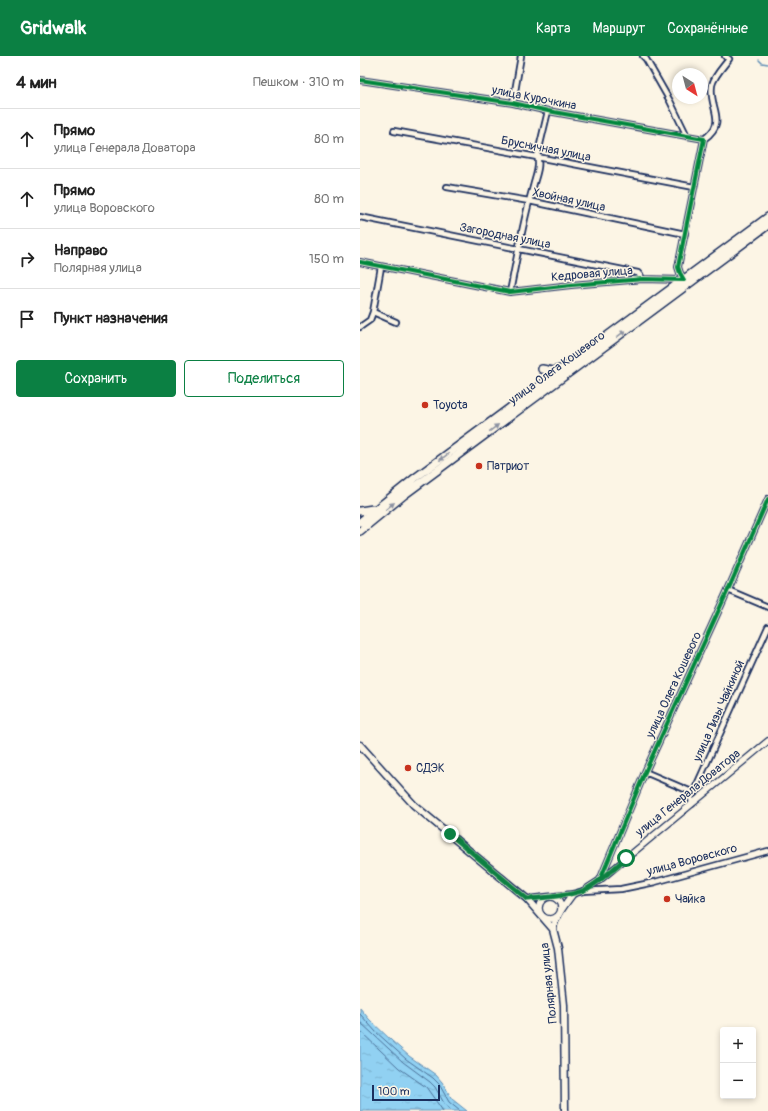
<!DOCTYPE html>
<html lang="ru">
<head>
<meta charset="utf-8">
<style>
	body { margin:0; font-family:Pangolin,sans-serif; background:#f2f2f2; color:#222 }
	.controls { position:absolute; right:12px; bottom:12px; display:grid; overflow:hidden; border-radius:4px; box-shadow:0 2px 6px #0003 }
	.controls button { width:36px; height:36px; display:grid; place-items:center; padding:0; border:0; border-bottom:1px solid #e0e0e0; background:#fff; color:#222; font:20px sans-serif }
	.compass { position:absolute; left:312px; top:12px; width:36px; height:36px; border-radius:50%; background:#fff; box-shadow:0 2px 6px #0003; rotate:144deg }
	.scale { position:absolute; left:12px; bottom:10px; width:68px; box-sizing:border-box; padding-left:4px; border:2px solid #1b2f5e; border-top:0; font-size:11px; line-height:14px; white-space:nowrap; color:#1b2f5e; -webkit-text-stroke:3px #fcf5e5; paint-order:stroke }
	.stop { position:absolute; width:12px; height:12px; margin:-9px; border:3px solid #0b8043; border-radius:50%; background:#fff }
	.stop.end { background:#0b8043; border-color:#fff; box-shadow:0 1px 4px #0008 }
	.list { margin:0; padding:0; list-style:none }
	h2 { display:flex; justify-content:space-between; align-items:center; height:52px; margin:0; padding:0 16px; font-size:17px }
	h2 small { font-size:13px; font-weight:400; color:#767676 }
	.list li { display:grid; grid-template-columns:26px 1fr auto; gap:12px; align-items:center; box-sizing:border-box; height:60px; padding:0 16px; border-top:1px solid #e0e0e0 }
	.list b { display:block; font-size:15px; white-space:nowrap }
	.list p { margin:0; font-size:13px; white-space:nowrap; color:#767676 }
	.list em { font-size:13px; font-style:normal; color:#767676 }
	.actions { display:flex; gap:8px; padding:12px 16px }
	.actions a { flex:1; padding:9px 0; border:1px solid #0b8043; border-radius:4px; text-align:center; font-size:14px; color:#0b8043 }
	.actions .main { background:#0b8043; color:#fff }
	.icon { flex:none; width:22px; height:22px; fill:none; stroke:currentColor; stroke-width:2; stroke-linecap:round; stroke-linejoin:round }
	.map { position:relative; flex:none; width:408px; height:1055px; overflow:hidden }
	header { display:flex; align-items:center; gap:24px; box-sizing:border-box; height:56px; padding:0 20px; background:#0b8043; color:#fff }
	header strong { font-size:19px }
	nav { display:flex; gap:22px; margin-inline-start:auto; font-size:14px }
	main { display:flex }
	aside { flex:1; background:#fff }
	.map>svg:first-child { display:block }
</style>
</head>
<body>
<header>
<strong>Gridwalk</strong>
<nav><a>Карта</a><a>Маршрут</a><a>Сохранённые</a></nav>
</header>
<main>
<aside>
<h2>4 мин<small>Пешком · 310 m</small></h2>
<ul class="list">
<li><svg class="icon" aria-label="ahead" viewBox="0 0 24 24"><path d="M12 20V5M6 11l6-6 6 6"/></svg><div><b>Прямо</b><p>улица Генерала Доватора</p></div><em>80 m</em></li>
<li><svg class="icon" aria-label="ahead" viewBox="0 0 24 24"><path d="M12 20V5M6 11l6-6 6 6"/></svg><div><b>Прямо</b><p>улица Воровского</p></div><em>80 m</em></li>
<li><svg class="icon" aria-label="right" viewBox="0 0 24 24"><path d="M7 20v-9h11M14 6l5 5-5 5"/></svg><div><b>Направо</b><p>Полярная улица</p></div><em>150 m</em></li>
<li><svg class="icon" aria-label="arrive" viewBox="0 0 24 24"><path d="M6 21V4h12l-3 4 3 4H6"/></svg><div><b>Пункт назначения</b></div></li>
</ul>
<div class="actions"><a class="main">Сохранить</a><a>Поделиться</a></div>
</aside>
<div class="map">
<svg width="408" height="1055" viewBox="0 0 408 1055">
	<defs>
		<pattern id="water-ripples" width="26" height="14" patternUnits="userSpaceOnUse"><rect width="26" height="14" fill="#91d1f2"/><path d="M2 4q2-2 4 0t4 0M15 11q2-2 4 0t4 0" fill="none" stroke="#7cb4d2"/></pattern>
	</defs>
	<rect width="100%" height="100%" fill="#fcf5e5"/>
	<filter id="ink" filterUnits="userSpaceOnUse"><feTurbulence type="fractalNoise" baseFrequency=".025" numOctaves="2"/><feDisplacementMap in="SourceGraphic" scale="8" xChannelSelector="R" yChannelSelector="G"/><feConvolveMatrix kernelMatrix="1 2 1 2 8 2 1 2 1" color-interpolation-filters="sRGB"/></filter>
	<g filter="url(#ink)">
		<!-- water -->
		<path fill="url(#water-ripples)" stroke="#6290b7" d="M0 952 9 963 32 985 49 1000 76 1019 82 1026 92 1043 107 1055H0Z"/>
		<g fill="none" stroke-linecap="round" stroke-linejoin="round">
			<!-- shore -->
			<path stroke="#4a7099" stroke-width="1" d="M0 958 16 976 46 1003 73 1022 79 1028 89 1046 100 1055
				M0 966 43 1006 70 1026 75 1031 85 1049 92 1055
				M0 975 39 1012 66 1031 83 1055"/>
			<!-- stream -->
			<path stroke="#6290b7" stroke-width="1.5" d="M399 4 402 7 408 8"/>
			<defs>
				<path id="minor" d="M283 0 286 3 310 45 327 80
					M0 24 153 47 188 55 344 83
					M153 47 161 0
					M34 75 177 101 334 131
					M344 83C369 65 348 52 352 29 354 20 363 11 369 3L365 0
					M87 131 169 145 325 178
					M0 161 278 217 283 223
					M0 206 150 236 211 229 283 223 324 224 320 217 318 211 344 83
					M150 236C157 201 163 165 173 131 175 122 181 109 177 101L188 55
					M13 256 36 266
					M0 271 10 264 13 256 21 211
					M368 534 408 551
					M285 716 334 737
					M332 748 331 742 408 571
					M240 824 285 716 368 534 408 443
					M213 838 223 835 261 833 295 826 408 795"/>
				<path id="tertiary" d="M223 835 240 824 408 685
					M179 852a11 11 0 1 1 22 0a11 11 0 1 1-22 0Z
					M167 843 213 838
					M193 873C196 860 205 849 213 838"/>
				<path id="secondary" d="M0 689 54 749 167 843 193 873 198 892 204 949 205 1055"/>
				<path id="primary" d="M182 313 192 315 200 313
					M0 455 13 453
					M0 466 55 422 408 161
					M0 475 44 439 408 169"/>
			</defs>
			<!-- minor casing -->
			<use href="#minor" stroke="#1b2f5e" stroke-width="8"/>
			<!-- tertiary casing -->
			<use href="#tertiary" stroke="#1b2f5e" stroke-width="8"/>
			<!-- secondary casing -->
			<use href="#secondary" stroke="#1b2f5e" stroke-width="9"/>
			<!-- primary casing -->
			<use href="#primary" stroke="#1b2f5e" stroke-width="10"/>
			<!-- minor -->
			<use href="#minor" stroke="#fcf5e5" stroke-width="4.5"/>
			<!-- tertiary -->
			<use href="#tertiary" stroke="#fcf5e5" stroke-width="5.5"/>
			<!-- secondary -->
			<use href="#secondary" stroke="#fcf5e5" stroke-width="6"/>
			<!-- primary -->
			<use href="#primary" stroke="#fcf5e5" stroke-width="7"/>
			<defs>
				<path id="cycleway" d="M0 24 153 47 188 55 344 83 318 211 320 217 324 224 283 223 211 229 150 236 0 206
					M240 824 285 716 368 534 408 443"/>
			</defs>
			<!-- cycleway casing -->
			<use href="#cycleway" stroke="#fcf5e5" stroke-width="6"/>
			<!-- cycleway -->
			<use href="#cycleway" stroke="#00873e" stroke-width="4"/>
		</g>
		<!-- one-way arrows -->
		<defs><path id="oneway-solid" d="M-6-.8H1V-3.2L6.5 0L1 3.2V.8H-6Z"/></defs>
		<g fill="#8c92a2">
			<use href="#oneway-solid" transform="translate(261 278) rotate(-36)"/>
			<use href="#oneway-solid" transform="translate(134 372) rotate(-37)"/>
			<use href="#oneway-solid" transform="translate(84 401) rotate(143)"/>
			<use href="#oneway-solid" transform="translate(30 450) rotate(-39)"/>
		</g>
	</g>
	<g fill="none" stroke-linecap="round" stroke-linejoin="round" filter="url(#ink)">
		<!-- route -->
		<path stroke="#0b8043" stroke-width="5" d="M90 778 167 843C184 841 205 841 222 835 236 830 254 812 266 802"/>
	</g>
	<!-- markers -->
	<g fill="#c8321e" stroke="#fcf5e5" stroke-width="1.5">
		<circle cx="65" cy="349" r="4"/>
		<circle cx="119" cy="410" r="4"/>
		<circle cx="48" cy="712" r="4"/>
		<circle cx="307" cy="843" r="4"/>
	</g>
	<g text-anchor="middle" dominant-baseline="central" stroke-width="3" stroke-linejoin="round" paint-order="stroke">
		<!-- street labels -->
		<g font-size="12" fill="#1b2f5e" stroke="#fcf5e5">
			<text transform="translate(174 42) rotate(11)">улица Курочкина</text>
			<text transform="translate(186 93) rotate(11)">Брусничная улица</text>
			<text transform="translate(209 144) rotate(12)">Хвойная улица</text>
			<text transform="translate(145 180) rotate(11)">Загородная улица</text>
			<text transform="translate(232 218) rotate(-5)">Кедровая улица</text>
			<text transform="translate(197 312) rotate(-36)">улица Олега Кошевого</text>
			<text transform="translate(314 629) rotate(-65)">улица Олега Кошевого</text>
			<text transform="translate(359 655) rotate(-66)">улица Лизы Чайкиной</text>
			<text transform="translate(328 737) rotate(-39)">улица Генерала Доватора</text>
			<text transform="translate(332 804) rotate(-15)">улица Воровского</text>
			<text transform="translate(189 927) rotate(-96)">Полярная улица</text>
		</g>
		<!-- poi labels -->
		<g font-size="12" fill="#1b2f5e" stroke="#fcf5e5" text-anchor="start">
			<text x="73" y="349">Toyota</text>
			<text x="127" y="410">Патриот</text>
			<text x="56" y="712">СДЭК</text>
			<text x="315" y="843">Чайка</text>
		</g>
	</g>
</svg>
<div class="controls">
<button>+</button>
<button>−</button>
</div>
<svg class="compass" viewBox="-18 -18 36 36"><path d="M0-13l5 13h-10z" fill="#e53935"/><path d="M0 13l5-13h-10z" fill="#767676"/></svg>
<div class="scale">100 m</div>
<div class="stop" style="left:266px;top:802px"></div>
<div class="stop end" style="left:90px;top:778px"></div>
</div>
</main>
</body>
</html>
